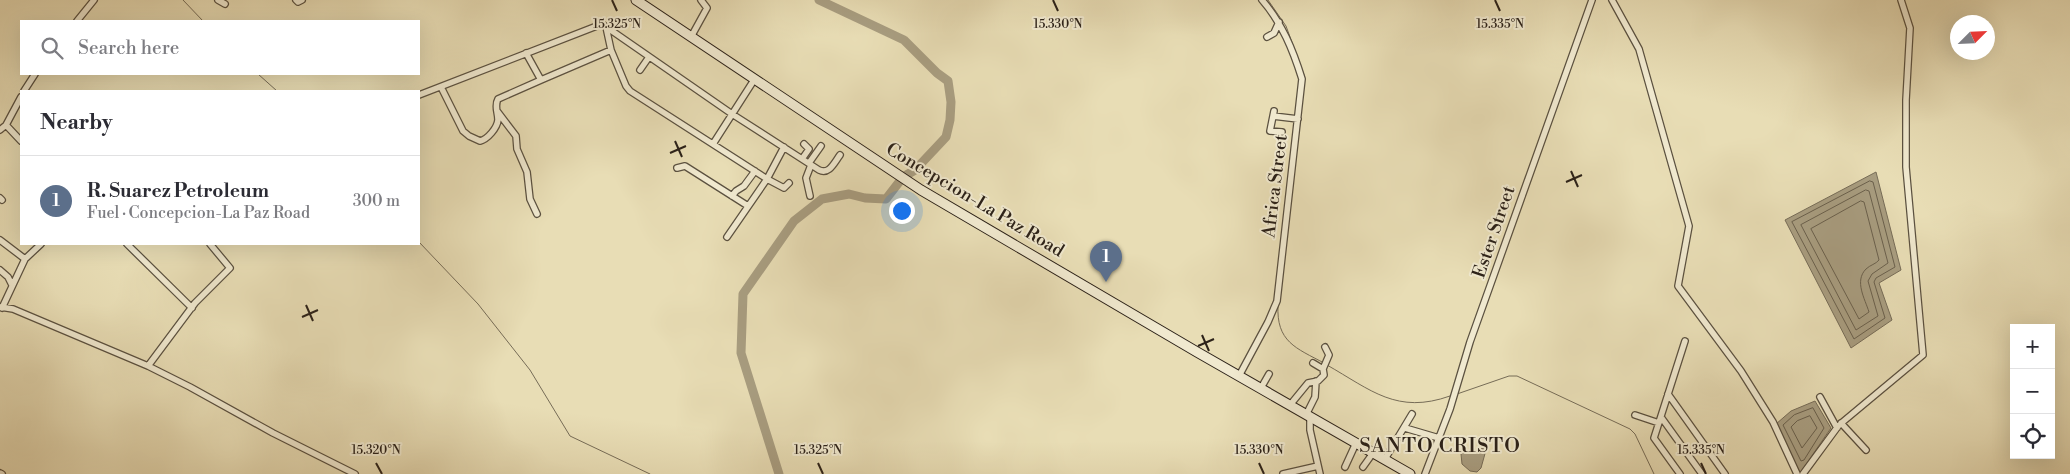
<!DOCTYPE html>
<html lang="en">
<head>
<meta charset="utf-8">
<style>
	body { margin:0; font-family:"Libre Bodoni",serif; background:#f2f2f3; color:#2b2b33 }
	.controls { position:absolute; right:15px; bottom:15px; display:grid; overflow:hidden; border-radius:0px; box-shadow:0 5px 20px #0002 }
	.controls button { width:45px; height:45px; display:grid; place-items:center; padding:0; border:0; border-bottom:1px solid #e1e1e2; background:#fff; color:#2b2b33; font:25px sans-serif }
	.compass { position:absolute; left:1950px; top:15px; width:45px; height:45px; border-radius:50%; background:#fff; box-shadow:0 5px 20px #0002; rotate:66deg }
	.you { position:absolute; left:901px; top:210px; width:18px; height:18px; margin:-12px; border:4px solid #fff; border-radius:50%; background:#1a73e8; box-shadow:0 0 0 8px #1a73e833 }
	.badge { display:grid; place-items:center; width:32px; height:32px; border-radius:50%; background:#111827; color:#fff; font-size:16px; font-weight:700 }
	.pin { position:absolute; translate:-50% -41px; filter:drop-shadow(0 1px 2px #0008) }
	.pin::after { content:''; position:absolute; top:26px; width:18px; height:15px; background:inherit; clip-path:polygon(0 0,100% 0,50% 100%) }
	.list { margin:0; padding:0; list-style:none }
	h2 { display:flex; justify-content:space-between; align-items:center; height:65px; margin:0; padding:0 20px; font-size:21px }
	h2 small { font-size:16px; font-weight:400; color:#7c7c81 }
	.list li { display:grid; grid-template-columns:32px 1fr auto; gap:15px; align-items:center; box-sizing:border-box; height:90px; padding:0 20px; border-top:1px solid #e1e1e2 }
	.list b { display:block; font-size:19px; white-space:nowrap }
	.list p { margin:0; font-size:16px; white-space:nowrap; color:#7c7c81 }
	.list em { font-size:16px; font-style:normal; color:#7c7c81 }
	.icon { flex:none; width:28px; height:28px; fill:none; stroke:currentColor; stroke-width:2; stroke-linecap:round; stroke-linejoin:round }
	.map { position:relative; flex:none; width:2070px; height:474px; overflow:hidden }
	.search { position:absolute; background:#fff; box-shadow:0 5px 20px #0002; left:20px; top:20px; width:400px; height:55px; display:flex; align-items:center; gap:12px; box-sizing:border-box; padding:0 18px; border-radius:0px; color:#7c7c81; font-size:19px }
	.panel { position:absolute; background:#fff; box-shadow:0 5px 20px #0002; left:20px; top:90px; width:400px; height:155px; border-radius:0px }
	.map>svg:first-child { display:block }
</style>
</head>
<body>
<div class="map">
<svg width="2070" height="474" viewBox="0 0 2070 474">
	<rect width="100%" height="100%" fill="#e8ddb5"/>
	<filter id="stains"><feTurbulence type="fractalNoise" baseFrequency=".004" numOctaves="4"/><feColorMatrix values="0 0 0 0 .2 0 0 0 0 .09 0 0 0 0 .02 0 0 0 .5 -.17"/></filter>
	<radialGradient id="worn" r=".72"><stop offset=".6" stop-color="#630" stop-opacity="0"/><stop offset="1" stop-color="#630" stop-opacity=".3"/></radialGradient>
	<!-- water -->
	<path fill="#a89d80" stroke="#766c57" d="M1876 172 1901 270 1879 283 1892 320 1851 348 1785 220Z
		M1815 401 1831 428 1800 473 1776 424 1791 411Z
		M1482 448 1486 450 1481 468 1477 472 1470 471 1462 464 1461 454 1468 451 1477 452Z"/>
	<g fill="none" stroke-linecap="round" stroke-linejoin="round">
		<!-- shore -->
		<path stroke="#6a604c" stroke-width="1" d="M1870 181 1873 182 1895 267 1876 278 1874 282 1885 318 1854 339 1792 222Z
			M1866 190 1869 191 1888 263 1872 274 1868 281 1878 316 1856 330 1801 225Z
			M1861 201 1864 202 1879 260C1876 264 1870 265 1866 269 1854 281 1865 299 1869 312L1859 319 1811 229Z
			M1813 408 1824 428 1804 460 1801 461 1783 425 1794 415Z
			M1810 416 1817 428 1802 448 1791 427 1797 421Z"/>
		<!-- stream -->
		<path stroke="#766c57" stroke-width="1" d="M183 0 203 21
			M1268 0 1286 26 1304 75
			M258 74 277 91
			M1909 232 1911 253
			M419 242 478 304 530 370 570 436 650 474
			M1278 305C1276 342 1296 348 1324 363
			M1327 365C1371 390 1397 415 1450 396
			M1457 394 1509 376H1517L1630 429 1635 434 1654 474"/>
		<!-- river -->
		<path stroke="#a89d80" stroke-width="9" d="M779 474 741 353 743 294 794 221 822 199 849 194 865 198 886 199 903 177 915 170 946 137 950 120 951 102 948 81 937 73 904 40 819 0"/>
		<defs>
			<path id="minor" d="M218 0 225 4
				M296 0 298 2 302 0
				M1612 0 1639 49 1689 226 1678 286 1741 371 1773 422 1797 474
				M77 21 94 0
				M606 27 611 50 626 86 630 91 767 179 727 237
				M691 37 707 8 701 0
				M1267 37 1274 33 1279 22
				M526 53 541 80 611 50
				M640 70 649 57
				M441 87 463 131 469 136 480 141C488 139 497 128 498 120 498 112 494 106 498 99L541 80
				M24 91 35 74
				M419 95 602 24 732 114 819 170C829 175 834 163 840 155
				M497 111 516 136 517 149 527 172 530 199 537 214
				M1274 111 1270 131 1282 132
				M1273 116 1298 119
				M6 125 21 97
				M0 130 6 125 21 141
				M713 144 754 80
				M784 147 767 179 784 188 789 183
				M802 159 809 149 804 144
				M809 163 821 146
				M677 168 685 166 748 206
				M732 196 736 191 744 186 755 171
				M810 196 806 178 811 165
				M0 198 2 200
				M0 240 25 259 2 308
				M127 244 192 308
				M25 259 41 244
				M0 270 8 277 12 285
				M0 307 13 309 148 366 190 387 273 433 355 474
				M148 366 195 303 230 268 210 244
				M1323 369 1329 355 1325 347
				M1239 376 1268 322 1277 301 1302 79C1293 50 1282 23 1262 0
				M1261 388 1269 374
				M1668 394 1725 474
				M1820 397 1837 428
				M1290 405 1308 383 1318 381 1324 375 1323 369 1313 363
				M1306 415 1315 397 1316 381
				M1635 415 1659 423
				M1310 417V430L1320 474
				M1661 417 1702 474
				M1841 423 1866 450
				M1405 428 1439 438
				M1385 459 1412 414
				M1345 467 1356 443
				M1363 467 1373 453
				M0 473 2 474
				M1283 474 1318 466
				M1425 474 1450 409 1470 342 1592 0
				M1680 474 1654 438 1685 341
				M1803 474 1839 425 1923 355 1906 167V100L1910 28 1901 0"/>
			<path id="secondary" d="M636 0 921 190 1197 352 1410 474"/>
		</defs>
		<!-- minor casing -->
		<use href="#minor" stroke="#5b5140" stroke-width="8"/>
		<!-- secondary casing -->
		<use href="#secondary" stroke="#2c2219" stroke-width="11"/>
		<!-- minor -->
		<use href="#minor" stroke="#f0e9cf" stroke-width="5.5"/>
		<!-- secondary -->
		<use href="#secondary" stroke="#f0e9cf" stroke-width="9"/>
	</g>
	<!-- ticks -->
	<path fill="none" stroke="#2c2219" stroke-width="2" d="M612 0 617 11M1053 0 1058 11M1495 0 1500 11M675 141 682 157M670 153 686 146M1571 171 1578 187M1566 182 1582 175M306 305 313 321M302 317 318 310M1202 335 1209 351M1198 346 1214 339M376 463 382 474M818 463 823 474M1259 463 1264 474M1701 463 1706 474"/>
	<g text-anchor="middle" dominant-baseline="central" stroke-width="4" stroke-linejoin="round" paint-order="stroke">
		<!-- street labels -->
		<g font-size="18" fill="#2c2219" stroke="#f0e9cf">
			<text transform="translate(1275 186) rotate(-83)">Africa Street</text>
			<text transform="translate(975 200) rotate(31)">Concepcion-La Paz Road</text>
			<text transform="translate(1494 232) rotate(-71)">Ester Street</text>
		</g>
		<!-- quarter labels -->
		<g font-size="20" letter-spacing="1" fill="#2c2219" stroke="#f0e9cf">
			<text x="1440" y="446">SANTO CRISTO</text>
		</g>
	</g>
	<g font-size="12" text-anchor="middle" fill="#2c2219" stroke="#f0e9cf" stroke-width="4" stroke-linejoin="round" paint-order="stroke">
		<text x="617" y="28">15.325°N</text>
		<text x="1058" y="28">15.330°N</text>
		<text x="1500" y="28">15.335°N</text>
		<text x="376" y="454">15.320°N</text>
		<text x="818" y="454">15.325°N</text>
		<text x="1259" y="454">15.330°N</text>
		<text x="1701" y="454">15.335°N</text>
	</g>
	<rect width="100%" height="100%" filter="url(#stains)"/>
	<rect width="100%" height="100%" fill="url(#worn)"/>
</svg>
<div class="controls">
<button>+</button>
<button>−</button>
<button><svg class="icon" aria-label="locate" viewBox="0 0 24 24"><circle cx="12" cy="12" r="6"/><path d="M12 2v4M12 18v4M2 12h4M18 12h4"/></svg></button>
</div>
<svg class="compass" viewBox="-18 -18 36 36"><path d="M0-13l5 13h-10z" fill="#e53935"/><path d="M0 13l5-13h-10z" fill="#7c7c81"/></svg>
<div class="you"></div>
<div class="pin badge" style="left:1106px;top:282px;background:#5c6f8a">1</div>
<div class="search"><svg class="icon" aria-label="search" viewBox="0 0 24 24"><circle cx="10" cy="10" r="6"/><path d="M15 15l6 6"/></svg>Search here</div>
<section class="panel">
<h2>Nearby<small></small></h2>
<ul class="list">
<li><span class="badge" style="background:#5c6f8a">1</span><div><b>R. Suarez Petroleum</b><p>Fuel · Concepcion-La Paz Road</p></div><em>300 m</em></li>
</ul>
</section>
</div>
</body>
</html>
